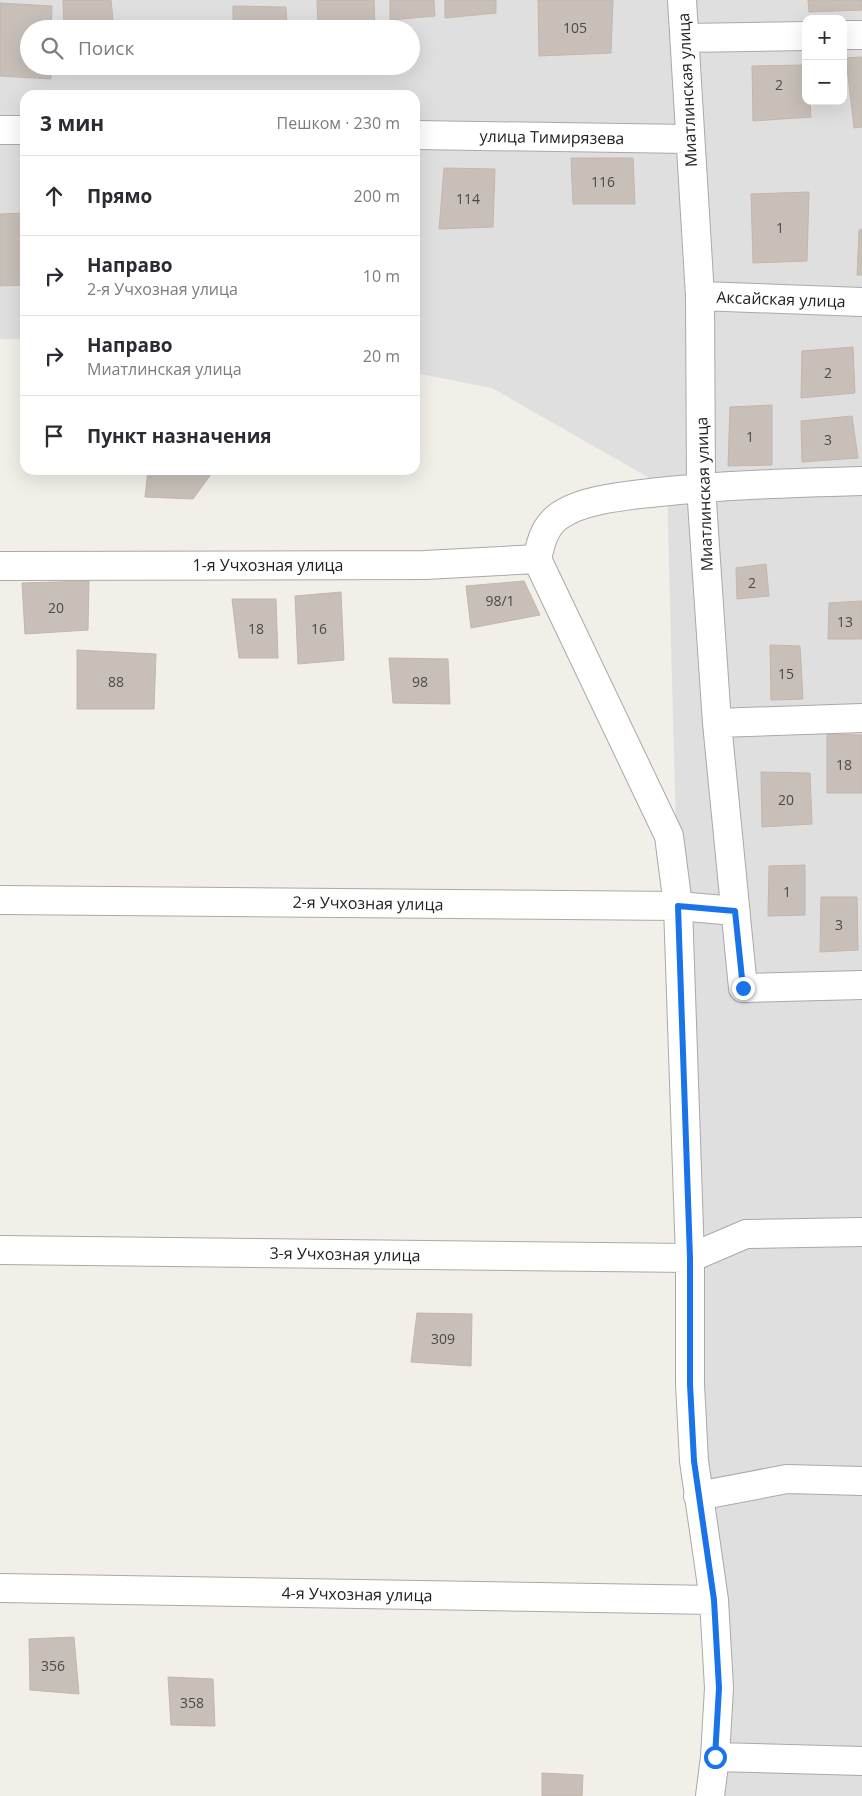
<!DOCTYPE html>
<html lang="ru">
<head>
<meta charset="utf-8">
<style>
	body { margin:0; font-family:"Open Sans",sans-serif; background:#f2f2f3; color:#2b2b33 }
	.controls { position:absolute; right:15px; top:15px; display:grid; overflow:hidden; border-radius:10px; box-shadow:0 5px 20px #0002 }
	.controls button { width:45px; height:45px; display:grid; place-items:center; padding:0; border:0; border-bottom:1px solid #e1e1e2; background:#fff; color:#2b2b33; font:25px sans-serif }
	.stop { position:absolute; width:15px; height:15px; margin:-11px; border:4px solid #1a73e8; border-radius:50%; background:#fff }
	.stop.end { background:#1a73e8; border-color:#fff; box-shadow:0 1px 5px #0008 }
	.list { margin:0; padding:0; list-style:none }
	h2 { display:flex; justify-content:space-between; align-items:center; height:65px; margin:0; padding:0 20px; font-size:21px }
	h2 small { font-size:16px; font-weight:400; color:#7c7c81 }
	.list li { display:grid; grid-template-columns:32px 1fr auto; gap:15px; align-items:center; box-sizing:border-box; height:80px; padding:0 20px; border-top:1px solid #e1e1e2 }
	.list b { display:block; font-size:19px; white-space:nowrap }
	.list p { margin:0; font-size:16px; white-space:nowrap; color:#7c7c81 }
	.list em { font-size:16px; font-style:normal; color:#7c7c81 }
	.icon { flex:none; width:28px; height:28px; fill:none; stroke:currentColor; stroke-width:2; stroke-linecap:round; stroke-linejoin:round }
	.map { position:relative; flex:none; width:862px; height:1796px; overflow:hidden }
	.search { position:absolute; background:#fff; box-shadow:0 5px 20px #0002; left:20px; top:20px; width:400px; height:55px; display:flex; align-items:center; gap:12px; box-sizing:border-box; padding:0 18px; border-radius:28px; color:#7c7c81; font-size:19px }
	.panel { position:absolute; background:#fff; box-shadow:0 5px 20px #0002; left:20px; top:90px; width:400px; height:385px; border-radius:15px }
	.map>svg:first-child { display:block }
</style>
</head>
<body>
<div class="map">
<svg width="862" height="1796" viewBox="0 0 862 1796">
	<rect width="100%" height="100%" fill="#f2efe9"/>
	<!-- residential -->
	<path fill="#e0dfdf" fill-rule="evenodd" d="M0 0H862V1796H718L678 906 667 488 492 388 415 373V95H25V339H0ZM806 19H843V101H806ZM29 29H411V66H29Z"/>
	<!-- building -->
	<path fill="#c7bfb8" stroke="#c4b6ab" d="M63 0H111L114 29H64Z
		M317 0H374L375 29H318Z
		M390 0H434L435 16 390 20Z
		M445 0H496V13L445 18Z
		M538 0H613L611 53 539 56Z
		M808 0H862V10L809 12Z
		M0 3 52 6 51 29H29V66H51V79L0 76Z
		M233 6 286 7 287 29H233Z
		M862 57V127L854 128 846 58Z
		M806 65V101H810L811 117 753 121 752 66Z
		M233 66H288V69L233 72Z
		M571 158H633L635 204H573Z
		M444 168 495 169 493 227 439 229Z
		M809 192 807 261 753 263 751 194Z
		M25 213V285L0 286V214Z
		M862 229V275H857L859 230Z
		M853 347 855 393 801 398 802 351Z
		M772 405V465L728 466 730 407Z
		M852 416 858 458 802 462 801 421Z
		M148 470H214L193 499 145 497Z
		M766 564 769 596 737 599 736 568Z
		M89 581 88 630 25 634 22 583Z
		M524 581 540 615 471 628 466 586Z
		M341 592 344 660 298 664 295 596Z
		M232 599H276L278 658H239Z
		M862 601V639H828L829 603Z
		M770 645 800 646 803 699 771 700Z
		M77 650 156 654 154 709H77Z
		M389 658 448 659 450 704 393 703Z
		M827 734 862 735V793H827Z
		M761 772 810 773 812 824 762 827Z
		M805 865V915L768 916 769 866Z
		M821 897H857L858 950 820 952Z
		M417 1313 472 1314 471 1366 411 1362Z
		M74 1637 79 1694 30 1690 29 1639Z
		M168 1677 213 1679 215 1726 171 1725Z
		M542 1773 583 1775 582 1796H542Z"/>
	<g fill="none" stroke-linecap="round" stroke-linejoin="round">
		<defs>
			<path id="minor" d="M682 0 700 296 701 487 717 723 743 988 862 985
				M843 35H862
				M685 38 806 36
				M0 130H25
				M415 135 689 139
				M700 296 862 302
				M0 566 425 565 537 559
				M717 723 862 718
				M0 900 678 906 735 911
				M0 1250 690 1258 746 1234 862 1232
				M698 1496 787 1479 862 1481
				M0 1588 714 1600
				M715 1757 862 1761
				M710 1796 715 1757 719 1688 714 1600 694 1461 690 1384V1258L678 906 669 836 537 559C541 542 544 527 559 516 581 500 623 496 650 493 720 485 791 483 862 481"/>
		</defs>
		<!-- minor casing -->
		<use href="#minor" stroke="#a9a9a9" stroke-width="30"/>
		<!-- minor -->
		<use href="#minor" stroke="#fff" stroke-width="28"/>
	</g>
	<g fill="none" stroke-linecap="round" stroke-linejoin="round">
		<!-- route -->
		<path stroke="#1a73e8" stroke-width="6" d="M715 1757 719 1688 714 1600 694 1461 690 1384V1258L678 906 735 911 743 988"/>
	</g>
	<g text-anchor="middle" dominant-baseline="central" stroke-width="4" stroke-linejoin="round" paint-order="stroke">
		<!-- number labels -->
		<g font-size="14" fill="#4b4948">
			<text x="575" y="27">105</text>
			<text x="779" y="84">2</text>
			<text x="603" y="181">116</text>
			<text x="468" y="198">114</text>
			<text x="780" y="227">1</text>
			<text x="828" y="372">2</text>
			<text x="750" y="436">1</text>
			<text x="828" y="439">3</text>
			<text x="752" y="582">2</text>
			<text x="500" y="600">98/1</text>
			<text x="56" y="607">20</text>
			<text x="845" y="621">13</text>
			<text x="256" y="628">18</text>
			<text x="319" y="628">16</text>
			<text x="786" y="673">15</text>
			<text x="116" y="681">88</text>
			<text x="420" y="681">98</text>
			<text x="844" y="764">18</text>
			<text x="786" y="799">20</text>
			<text x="787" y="891">1</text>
			<text x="839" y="924">3</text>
			<text x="443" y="1338">309</text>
			<text x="53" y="1665">356</text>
			<text x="192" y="1702">358</text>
		</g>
		<!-- street labels -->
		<g font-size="16" fill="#222" stroke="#fff">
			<text transform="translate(687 90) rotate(-93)">Миатлинская улица</text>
			<text transform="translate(552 137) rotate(1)">улица Тимирязева</text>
			<text transform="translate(781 299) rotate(2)">Аксайская улица</text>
			<text transform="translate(704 494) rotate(-92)">Миатлинская улица</text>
			<text x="268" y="565">1-я Учхозная улица</text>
			<text transform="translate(368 903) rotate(1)">2-я Учхозная улица</text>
			<text transform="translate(345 1254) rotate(1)">3-я Учхозная улица</text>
			<text transform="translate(357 1594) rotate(1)">4-я Учхозная улица</text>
		</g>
	</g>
</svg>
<div class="controls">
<button>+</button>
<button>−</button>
</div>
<div class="stop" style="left:715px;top:1757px"></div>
<div class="stop end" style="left:743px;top:988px"></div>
<div class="search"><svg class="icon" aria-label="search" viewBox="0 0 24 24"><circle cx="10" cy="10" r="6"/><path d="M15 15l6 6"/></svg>Поиск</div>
<section class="panel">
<h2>3 мин<small>Пешком · 230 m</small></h2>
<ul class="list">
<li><svg class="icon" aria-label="ahead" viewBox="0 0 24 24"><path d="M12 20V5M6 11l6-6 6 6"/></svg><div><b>Прямо</b></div><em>200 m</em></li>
<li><svg class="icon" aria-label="right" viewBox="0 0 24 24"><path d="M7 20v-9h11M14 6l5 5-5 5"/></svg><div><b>Направо</b><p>2-я Учхозная улица</p></div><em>10 m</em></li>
<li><svg class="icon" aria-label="right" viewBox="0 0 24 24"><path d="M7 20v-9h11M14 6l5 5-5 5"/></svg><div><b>Направо</b><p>Миатлинская улица</p></div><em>20 m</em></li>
<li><svg class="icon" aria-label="arrive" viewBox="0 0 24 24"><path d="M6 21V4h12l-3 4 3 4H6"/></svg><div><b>Пункт назначения</b></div></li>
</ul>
</section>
</div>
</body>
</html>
